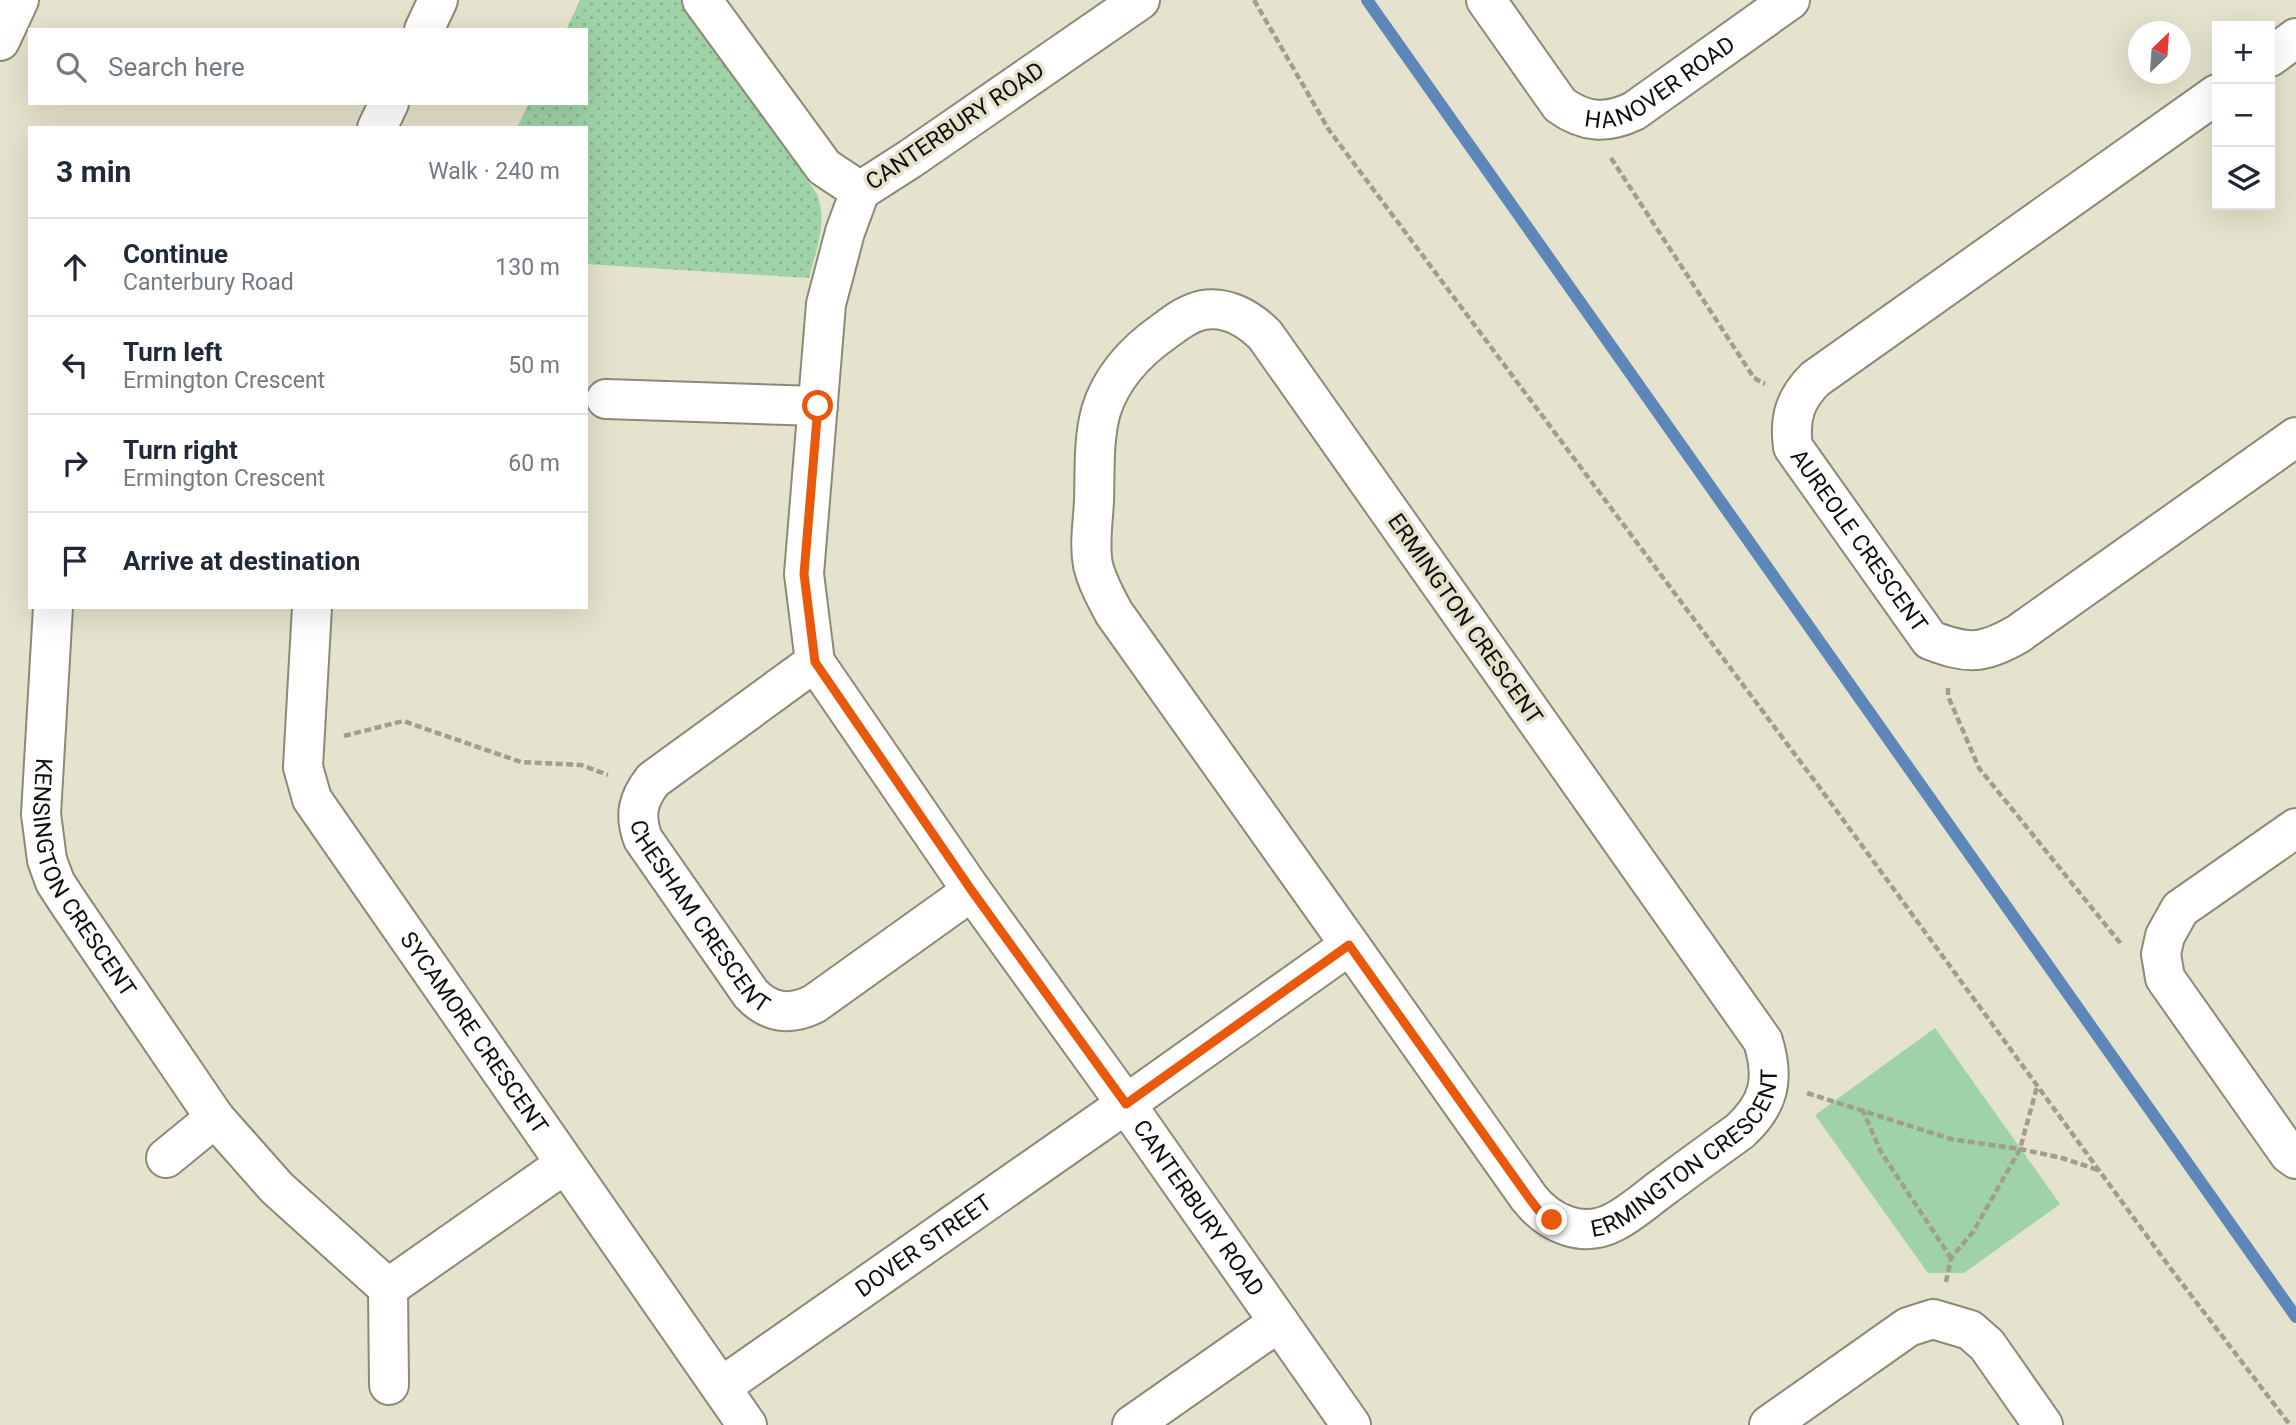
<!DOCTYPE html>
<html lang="en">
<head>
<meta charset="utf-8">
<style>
	body { margin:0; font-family:Roboto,sans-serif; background:#f6f6f7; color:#1f2937 }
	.controls { position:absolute; right:21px; top:21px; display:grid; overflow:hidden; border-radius:0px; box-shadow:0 7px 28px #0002 }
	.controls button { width:63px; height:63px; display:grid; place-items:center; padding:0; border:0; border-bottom:2px solid #e0e1e3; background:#fff; color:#1f2937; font:35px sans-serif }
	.compass { position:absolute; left:2128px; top:21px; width:63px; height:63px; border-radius:50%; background:#fff; box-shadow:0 7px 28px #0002; rotate:25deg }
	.stop { position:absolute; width:21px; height:21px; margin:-16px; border:5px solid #ea580c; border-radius:50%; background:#fff }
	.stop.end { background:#ea580c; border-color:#fff; box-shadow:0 2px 7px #0008 }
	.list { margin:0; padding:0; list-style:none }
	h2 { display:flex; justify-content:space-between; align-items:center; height:91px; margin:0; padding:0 28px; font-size:30px }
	h2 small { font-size:23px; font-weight:400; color:#747a83 }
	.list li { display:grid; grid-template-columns:46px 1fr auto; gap:21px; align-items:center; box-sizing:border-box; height:98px; padding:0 28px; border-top:2px solid #e0e1e3 }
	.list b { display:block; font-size:26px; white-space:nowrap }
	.list p { margin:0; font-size:23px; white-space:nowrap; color:#747a83 }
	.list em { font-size:23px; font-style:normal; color:#747a83 }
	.icon { flex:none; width:38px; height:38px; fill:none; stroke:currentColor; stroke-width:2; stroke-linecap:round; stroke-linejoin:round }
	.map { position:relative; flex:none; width:2296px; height:1425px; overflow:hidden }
	.search { position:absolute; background:#fff; box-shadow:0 7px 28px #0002; left:28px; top:28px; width:560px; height:77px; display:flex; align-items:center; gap:18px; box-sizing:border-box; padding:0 24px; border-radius:0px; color:#747a83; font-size:26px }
	.panel { position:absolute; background:#fff; box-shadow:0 7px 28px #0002; left:28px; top:126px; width:560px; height:483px; border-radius:0px }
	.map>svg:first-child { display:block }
</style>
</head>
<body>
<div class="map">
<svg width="2296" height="1425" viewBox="0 0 2296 1425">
	<defs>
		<pattern id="grass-dots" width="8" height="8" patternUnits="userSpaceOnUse" patternTransform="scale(1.75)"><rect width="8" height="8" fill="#9fd2a7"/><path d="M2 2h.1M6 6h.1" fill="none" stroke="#88b38e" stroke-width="1.8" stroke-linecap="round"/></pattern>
	</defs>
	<rect width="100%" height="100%" fill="#e5e2cd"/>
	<!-- grass -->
	<path fill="url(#grass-dots)" d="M580 0H682L817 194C828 223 816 249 809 278L586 264V128H517L529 103H586V30H566Z"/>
	<!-- park -->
	<path fill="#9fd2a7" d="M1935 1028 2060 1204 1964 1273H1928L1815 1115Z"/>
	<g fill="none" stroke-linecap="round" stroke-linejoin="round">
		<!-- stream -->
		<path stroke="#5d87b8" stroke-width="12" d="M1367 0 2296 1317"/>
		<defs>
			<g id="street">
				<path d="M702 0 824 167 860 191"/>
				<path id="s1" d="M1140 0 910 159 860 191 845 232 826 304 804 574 815 662 972 891 1126 1104 1351 1425"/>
				<path id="s2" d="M1486 0 1560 105C1585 123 1607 124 1634 111L1790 0"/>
				<path d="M424 30 438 0"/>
				<path d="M2270 57 2296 38"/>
				<path id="s3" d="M2217 94 1815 379C1795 399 1789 418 1793 447L1930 640C1967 654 1982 655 2018 634L2296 437"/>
				<path d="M377 128 389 103"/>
				<path d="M606 399 818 406"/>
				<path id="s4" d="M53 607 41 814 47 860 55 882 68 902 215 1118 277 1188 388 1288 565 1164"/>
				<path id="s5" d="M312 607 303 767 312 799 747 1425"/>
				<path id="s6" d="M815 662 653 780C638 799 634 815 643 839L751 994C769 1013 790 1016 814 1004L972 891"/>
				<path d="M2296 828 2180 909 2165 936 2161 954 2165 978 2289 1154 2296 1159"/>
				<path d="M166 1158 215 1118"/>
				<path d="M388 1288 389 1385"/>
				<path id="s7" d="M721 1387 1126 1104 1350 945 1529 1198C1549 1223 1582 1239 1614 1222 1632 1213 1649 1197 1666 1185 1690 1167 1715 1149 1740 1131 1769 1104 1775 1080 1763 1041L1265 335C1249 319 1227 306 1203 310 1189 313 1178 321 1166 330 1137 350 1112 375 1101 411 1093 440 1095 471 1094 501 1093 522 1089 544 1093 565 1097 582 1106 598 1114 613L1350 945"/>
				<path d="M1132 1425 1279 1322"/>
				<path d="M1769 1425 1908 1327 1933 1319 1970 1330 1987 1345 2043 1425"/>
			</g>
			<path id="secondary" d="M0 41 19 0"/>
		</defs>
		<!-- street casing -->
		<use href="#street" stroke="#8c8976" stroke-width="42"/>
		<!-- secondary casing -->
		<use href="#secondary" stroke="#8c8976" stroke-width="42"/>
		<!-- path -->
		<path stroke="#a19e8e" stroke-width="4.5" stroke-dasharray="7 3.5" stroke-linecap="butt" d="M1254 0 1329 130 1817 784 2171 1269 2290 1425
			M1611 158 1754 378 1765 384
			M1948 688V696L1979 768 2121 944
			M344 736 403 721 521 762 581 765 608 775
			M1807 1093 1951 1139 2020 1149 2062 1158 2098 1170
			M1862 1109 1881 1152 1951 1258
			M1946 1282 1951 1258 1973 1232 2020 1149 2037 1087"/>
		<!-- street -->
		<use href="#street" stroke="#fff" stroke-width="38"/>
		<!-- secondary -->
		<use href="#secondary" stroke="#fff" stroke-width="38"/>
	</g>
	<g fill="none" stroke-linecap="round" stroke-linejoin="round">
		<!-- route -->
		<path stroke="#ea580c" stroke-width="9" d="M818 406 804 574 815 662 972 891 1126 1104 1349 945 1529 1198 1539 1211 1552 1220"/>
	</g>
	<g text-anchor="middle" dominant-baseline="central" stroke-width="7" stroke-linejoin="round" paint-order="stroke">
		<!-- street labels -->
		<g font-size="23" fill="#100f08" stroke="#e5e2cd">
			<text stroke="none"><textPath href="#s2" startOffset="242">HANOVER ROAD</textPath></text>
			<text transform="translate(955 126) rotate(-34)">CANTERBURY ROAD</text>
			<text stroke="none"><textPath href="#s3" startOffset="682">AUREOLE CRESCENT</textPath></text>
			<text transform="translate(1465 619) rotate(55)">ERMINGTON CRESCENT</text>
			<text stroke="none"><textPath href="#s4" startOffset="282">KENSINGTON CRESCENT</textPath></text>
			<text stroke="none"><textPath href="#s6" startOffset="359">CHESHAM CRESCENT</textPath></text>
			<text stroke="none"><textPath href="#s5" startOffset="478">SYCAMORE CRESCENT</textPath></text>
			<text stroke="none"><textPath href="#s7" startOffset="1276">ERMINGTON CRESCENT</textPath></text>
			<text stroke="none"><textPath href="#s1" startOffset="1484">CANTERBURY ROAD</textPath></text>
			<text stroke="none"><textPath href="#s7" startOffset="247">DOVER STREET</textPath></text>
		</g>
	</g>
</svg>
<div class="controls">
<button>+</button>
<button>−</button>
<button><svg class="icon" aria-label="layers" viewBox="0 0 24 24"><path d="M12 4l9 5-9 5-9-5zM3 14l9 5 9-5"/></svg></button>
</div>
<svg class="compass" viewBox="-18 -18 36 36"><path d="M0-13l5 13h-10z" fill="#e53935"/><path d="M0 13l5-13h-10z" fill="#747a83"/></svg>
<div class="stop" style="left:818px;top:406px"></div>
<div class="stop end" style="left:1552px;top:1220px"></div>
<div class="search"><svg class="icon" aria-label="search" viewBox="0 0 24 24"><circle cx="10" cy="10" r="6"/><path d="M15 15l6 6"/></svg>Search here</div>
<section class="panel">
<h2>3 min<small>Walk · 240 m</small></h2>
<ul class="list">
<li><svg class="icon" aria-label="ahead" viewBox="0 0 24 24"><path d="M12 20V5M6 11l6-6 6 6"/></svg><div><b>Continue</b><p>Canterbury Road</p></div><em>130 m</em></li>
<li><svg class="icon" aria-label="left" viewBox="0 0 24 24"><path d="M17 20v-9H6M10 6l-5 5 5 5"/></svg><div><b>Turn left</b><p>Ermington Crescent</p></div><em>50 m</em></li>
<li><svg class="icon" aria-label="right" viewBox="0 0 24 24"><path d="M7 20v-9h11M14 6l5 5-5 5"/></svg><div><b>Turn right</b><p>Ermington Crescent</p></div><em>60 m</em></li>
<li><svg class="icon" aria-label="arrive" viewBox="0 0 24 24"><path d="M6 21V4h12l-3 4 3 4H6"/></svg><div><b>Arrive at destination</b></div></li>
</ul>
</section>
</div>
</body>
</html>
